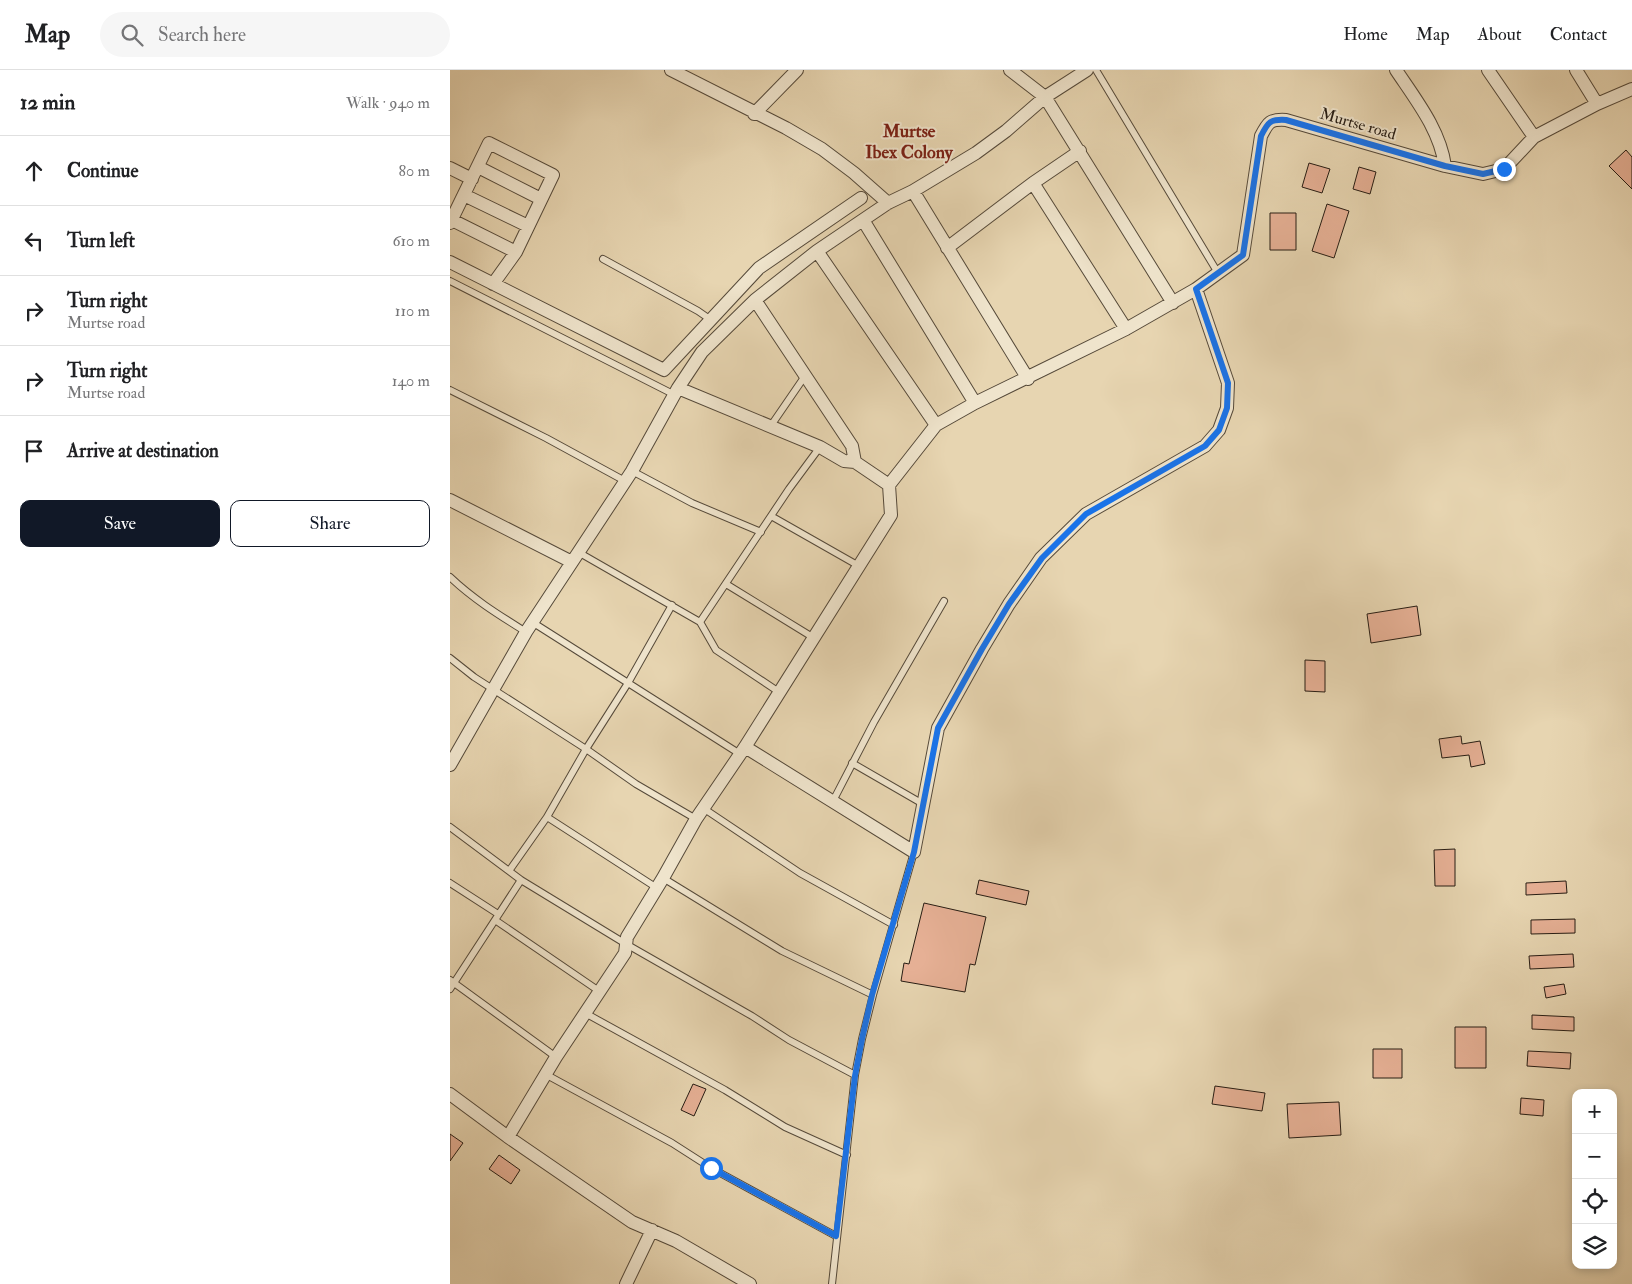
<!DOCTYPE html>
<html lang="en">
<head>
<meta charset="utf-8">
<style>
	body { margin:0; font-family:"IM FELL Double Pica",serif; background:#f6f6f6; color:#202124 }
	.controls { position:absolute; right:15px; bottom:15px; display:grid; overflow:hidden; border-radius:10px; box-shadow:0 2px 8px #0003 }
	.controls button { width:45px; height:45px; display:grid; place-items:center; padding:0; border:0; border-bottom:1px solid #e0e0e0; background:#fff; color:#202124; font:25px sans-serif }
	.stop { position:absolute; width:15px; height:15px; margin:-11px; border:4px solid #1a73e8; border-radius:50%; background:#fff }
	.stop.end { background:#1a73e8; border-color:#fff; box-shadow:0 1px 5px #0008 }
	.list { margin:0; padding:0; list-style:none }
	h2 { display:flex; justify-content:space-between; align-items:center; height:65px; margin:0; padding:0 20px; font-size:21px }
	h2 small { font-size:16px; font-weight:400; color:#757577 }
	.list li { display:grid; grid-template-columns:32px 1fr auto; gap:15px; align-items:center; box-sizing:border-box; height:70px; padding:0 20px; border-top:1px solid #e0e0e0 }
	.list b { display:block; font-size:19px; white-space:nowrap }
	.list p { margin:0; font-size:16px; white-space:nowrap; color:#757577 }
	.list em { font-size:16px; font-style:normal; color:#757577 }
	.actions { display:flex; gap:10px; padding:15px 20px }
	.actions a { flex:1; padding:11px 0; border:1px solid #111827; border-radius:10px; text-align:center; font-size:18px; color:#111827 }
	.actions .main { background:#111827; color:#fff }
	.icon { flex:none; width:28px; height:28px; fill:none; stroke:currentColor; stroke-width:2; stroke-linecap:round; stroke-linejoin:round }
	.map { position:relative; flex:none; width:1182px; height:1214px; overflow:hidden }
	header { display:flex; align-items:center; gap:30px; box-sizing:border-box; height:70px; padding:0 25px; background:#fff; border-bottom:1px solid #e0e0e0 }
	header strong { font-size:24px }
	nav { display:flex; gap:28px; margin-inline-start:auto; font-size:18px }
	.search { width:350px; height:45px; background:#f6f6f6; display:flex; align-items:center; gap:12px; box-sizing:border-box; padding:0 18px; border-radius:28px; color:#757577; font-size:19px }
	main { display:flex }
	aside { flex:1; background:#fff }
	.map>svg:first-child { display:block }
</style>
</head>
<body>
<header>
<strong>Map</strong>
<div class="search"><svg class="icon" aria-label="search" viewBox="0 0 24 24"><circle cx="10" cy="10" r="6"/><path d="M15 15l6 6"/></svg>Search here</div>
<nav><a>Home</a><a>Map</a><a>About</a><a>Contact</a></nav>
</header>
<main>
<aside>
<h2>12 min<small>Walk · 940 m</small></h2>
<ul class="list">
<li><svg class="icon" aria-label="ahead" viewBox="0 0 24 24"><path d="M12 20V5M6 11l6-6 6 6"/></svg><div><b>Continue</b></div><em>80 m</em></li>
<li><svg class="icon" aria-label="left" viewBox="0 0 24 24"><path d="M17 20v-9H6M10 6l-5 5 5 5"/></svg><div><b>Turn left</b></div><em>610 m</em></li>
<li><svg class="icon" aria-label="right" viewBox="0 0 24 24"><path d="M7 20v-9h11M14 6l5 5-5 5"/></svg><div><b>Turn right</b><p>Murtse road</p></div><em>110 m</em></li>
<li><svg class="icon" aria-label="right" viewBox="0 0 24 24"><path d="M7 20v-9h11M14 6l5 5-5 5"/></svg><div><b>Turn right</b><p>Murtse road</p></div><em>140 m</em></li>
<li><svg class="icon" aria-label="arrive" viewBox="0 0 24 24"><path d="M6 21V4h12l-3 4 3 4H6"/></svg><div><b>Arrive at destination</b></div></li>
</ul>
<div class="actions"><a class="main">Save</a><a>Share</a></div>
</aside>
<div class="map">
<svg width="1182" height="1214" viewBox="0 0 1182 1214">
	<rect width="100%" height="100%" fill="#e7d5b1"/>
	<filter id="stains"><feTurbulence type="fractalNoise" baseFrequency=".004" numOctaves="4"/><feColorMatrix values="0 0 0 0 .2 0 0 0 0 .09 0 0 0 0 .02 0 0 0 .5 -.17"/></filter>
	<radialGradient id="worn" r=".72"><stop offset=".6" stop-color="#630" stop-opacity="0"/><stop offset="1" stop-color="#630" stop-opacity=".3"/></radialGradient>
	<!-- building -->
	<path fill="#e6b095" stroke="#261c13" d="M1176 80 1182 87V119L1159 96Z
		M859 93 880 99 872 123 852 117Z
		M909 97 926 102 920 124 903 119Z
		M877 134 899 141 884 188 862 181Z
		M820 143H846V180H820Z
		M967 536 971 565 921 573 917 544Z
		M855 590 875 591V622L855 621Z
		M1011 666 1012 674 1030 671 1035 694 1021 697 1019 685 992 688 989 669Z
		M1005 779V816H985L984 780Z
		M529 810 579 821 576 835 526 824Z
		M1116 811 1117 823 1076 825V813Z
		M474 833 536 847 525 895 520 894 515 922 451 911 454 893 459 894Z
		M1125 849V863L1081 864V850Z
		M1123 884 1124 897 1080 899 1079 886Z
		M1114 914 1116 924 1096 928 1094 917Z
		M1082 945 1124 947V961L1082 959Z
		M1005 957H1036V998H1005Z
		M923 979H952V1008H923Z
		M1078 981 1121 983 1120 999 1077 996Z
		M243 1014 256 1019 244 1046 231 1040Z
		M765 1016 815 1023 812 1041 762 1034Z
		M1071 1028 1094 1030 1093 1046 1070 1044Z
		M889 1032 891 1065 839 1068 837 1034Z
		M0 1064 13 1073 0 1091Z
		M49 1085 70 1100 61 1114 39 1099Z"/>
	<g fill="none" stroke-linecap="round" stroke-linejoin="round">
		<defs>
			<path id="lane" d="M646 0 768 203
				M153 189 248 241 261 250
				M0 211 225 325
				M0 320 96 368 175 411
				M320 357 355 306
				M182 401 242 433 311 462
				M321 446 409 496
				M128 482 250 552 266 580 329 622
				M0 507C23 529 49 545 76 562
				M276 514 364 568
				M82 552 290 684
				M250 552 339 419 370 377
				M0 588 24 607 136 679 186 714 246 749
				M402 693 473 734
				M383 731 424 652 494 531
				M253 738 350 803 444 855
				M97 747 207 818
				M0 757 71 810 176 874 302 946 339 970 405 1005
				M59 801 97 747 136 679 178 613 222 535
				M213 808 332 881 423 925
				M0 813 48 844
				M45 850 149 921
				M0 910 106 987
				M0 919 71 810
				M135 943 275 1020 335 1057 397 1085
				M95 1004 222 1073 261 1098 386 1166
				M382 1214 405 1005 412 969 423 925 464 782"/>
			<path id="street" d="M221 0 336 58 372 79 404 103 438 133
				M560 0 595 27 723 233
				M946 0C966 30 990 60 995 96
				M1038 0 1084 67
				M1126 0 1147 34
				M304 44 347 0
				M28 97 91 129
				M0 98 22 109
				M583 113 676 259
				M463 121 578 309
				M14 125 78 156
				M2 150 66 182
				M413 150 525 333
				M0 153 39 73 103 105 66 182 43 214
				M497 178 583 113 630 81
				M367 181 486 355
				M0 192 214 300 309 198 411 128
				M305 230 402 376 405 392 439 415
				M228 318 370 377 394 391 405 392
				M0 430 122 492
				M295 677 464 782 488 658 532 579 559 534 591 488 636 444 755 376 769 360 777 338 778 313 746 219
				M0 695 76 562 182 401 228 318 252 282 305 230 367 181 438 133 463 121 526 83 556 61 595 27 637 0
				M0 1024 58 1067 182 1152 226 1171 300 1214
				M58 1067 106 987 175 883 177 867 213 808 246 749 295 677 441 445 439 415 486 355 525 333 676 259 746 219 793 185 811 66C818 52 820 49 836 50L995 96 1033 104 1054 99 1084 67 1147 34 1182 19
				M176 1214 202 1160"/>
		</defs>
		<!-- lane casing -->
		<use href="#lane" stroke="#564a3a" stroke-width="8"/>
		<!-- street casing -->
		<use href="#street" stroke="#564a3a" stroke-width="14"/>
		<!-- lane -->
		<use href="#lane" stroke="#efe4cc" stroke-width="6"/>
		<!-- street -->
		<use href="#street" stroke="#efe4cc" stroke-width="12"/>
	</g>
	<g fill="none" stroke-linecap="round" stroke-linejoin="round">
		<!-- route -->
		<path stroke="#1a73e8" stroke-width="6" d="M261 1098 386 1166 405 1006 412 969 422 925 464 782 488 658 532 579 559 534 592 488 636 444 755 376 769 360 777 338 778 313 746 219 793 185 811 66C818 52 820 49 836 50L995 96 1033 104 1054 99"/>
	</g>
	<g text-anchor="middle" dominant-baseline="central" stroke-width="4" stroke-linejoin="round" paint-order="stroke">
		<!-- street labels -->
		<g font-size="16" fill="#261c13" stroke="#efe4cc">
			<text transform="translate(908 54) rotate(16)">Murtse road</text>
		</g>
		<!-- neighbourhood labels -->
		<g font-size="18" font-weight="bold" fill="#7a1f14" stroke="#efe4cc">
			<text x="459" y="61">Murtse<tspan x="459" dy="21">Ibex Colony</tspan></text>
		</g>
	</g>
	<rect width="100%" height="100%" filter="url(#stains)"/>
	<rect width="100%" height="100%" fill="url(#worn)"/>
</svg>
<div class="controls">
<button>+</button>
<button>−</button>
<button><svg class="icon" aria-label="locate" viewBox="0 0 24 24"><circle cx="12" cy="12" r="6"/><path d="M12 2v4M12 18v4M2 12h4M18 12h4"/></svg></button>
<button><svg class="icon" aria-label="layers" viewBox="0 0 24 24"><path d="M12 4l9 5-9 5-9-5zM3 14l9 5 9-5"/></svg></button>
</div>
<div class="stop" style="left:261px;top:1098px"></div>
<div class="stop end" style="left:1054px;top:99px"></div>
</div>
</main>
</body>
</html>
